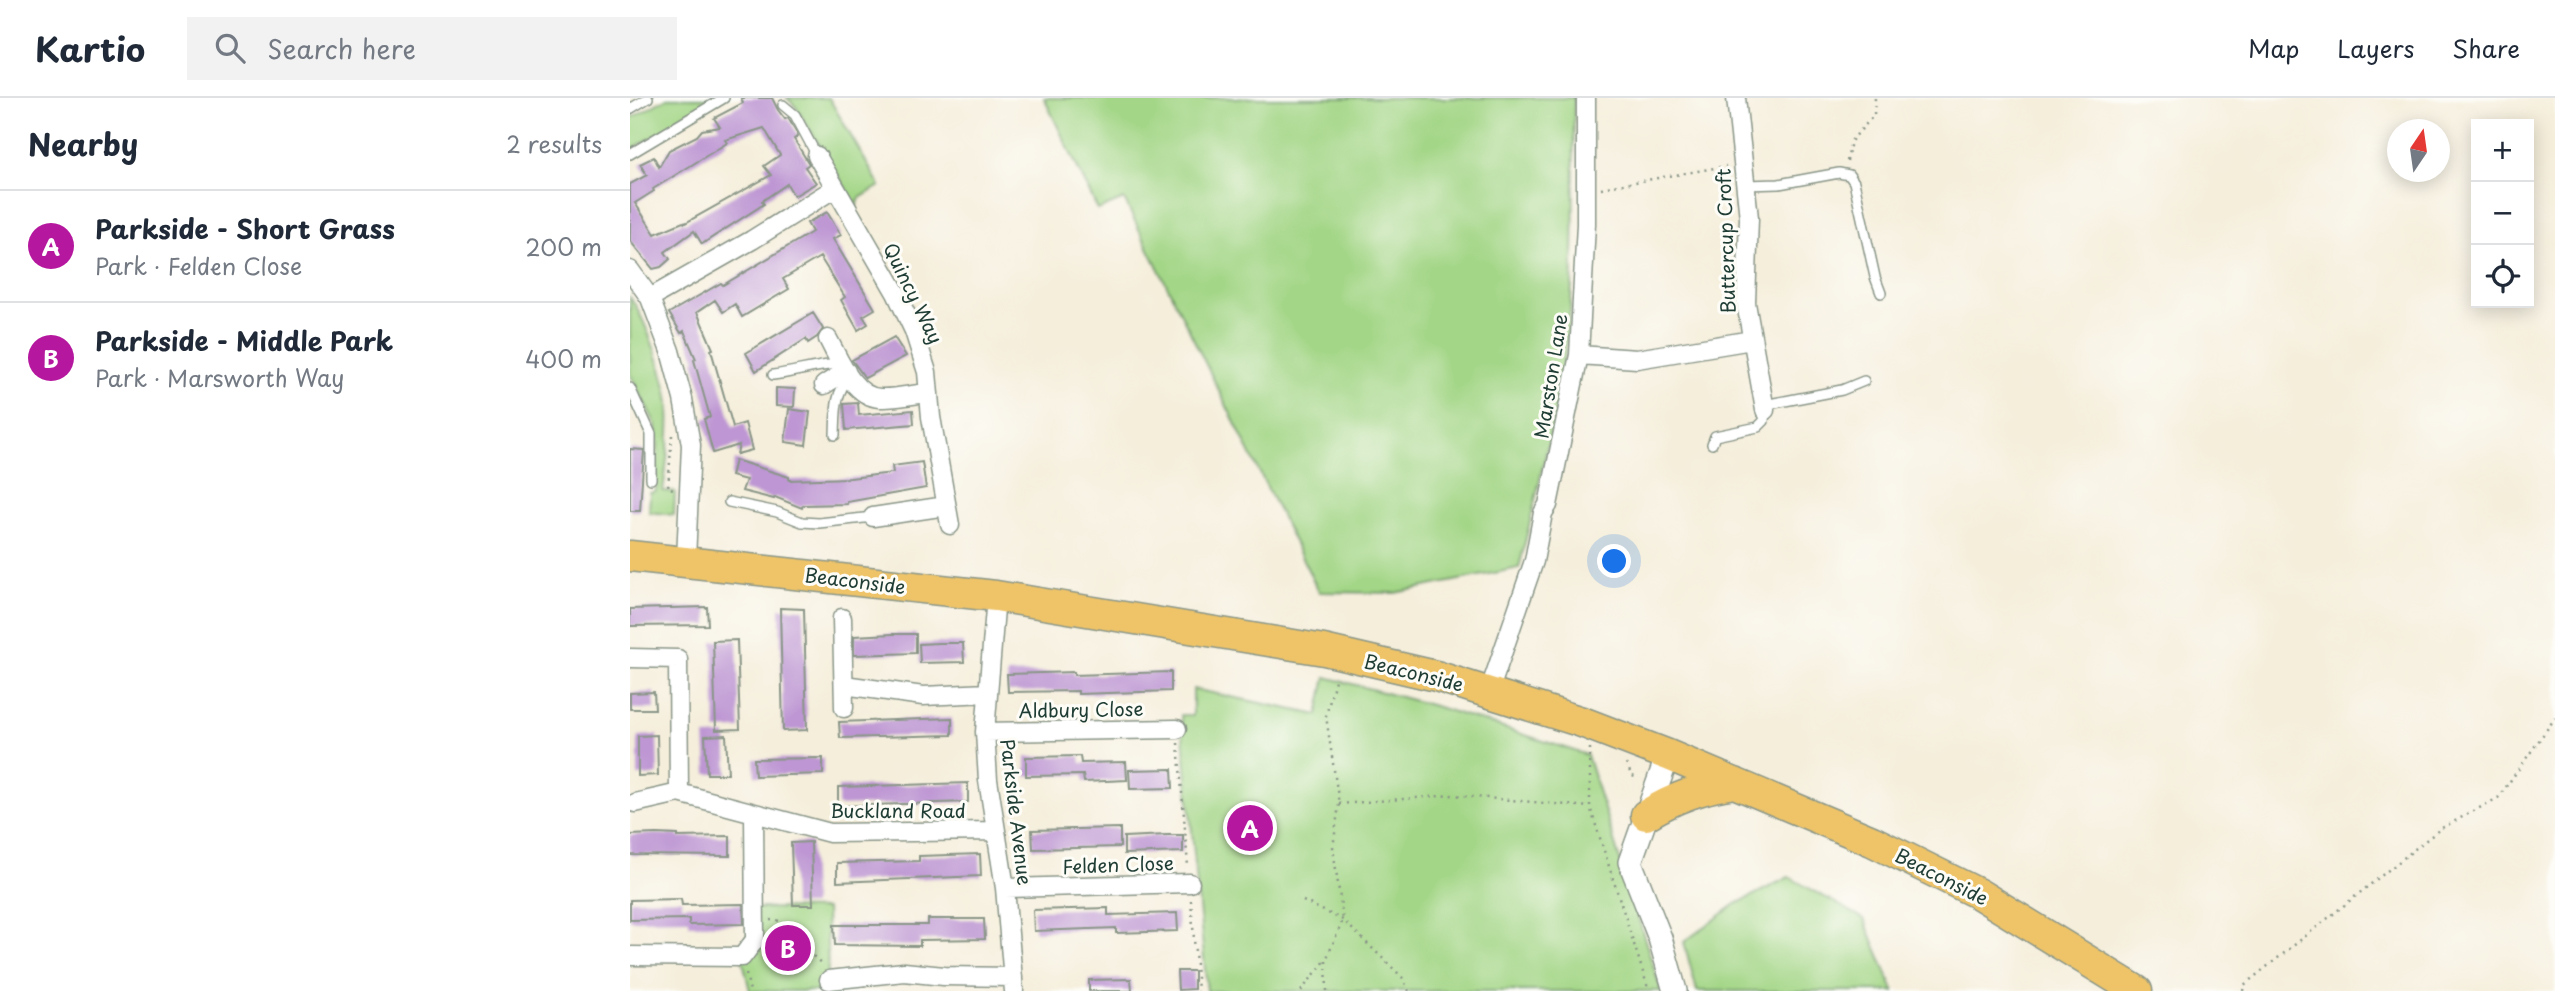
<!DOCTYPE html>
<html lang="en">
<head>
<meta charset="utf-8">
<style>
	body { margin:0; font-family:"Playpen Sans",sans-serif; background:#f2f2f3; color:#1f2937 }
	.controls { position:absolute; right:21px; top:21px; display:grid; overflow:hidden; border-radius:0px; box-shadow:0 4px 18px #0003 }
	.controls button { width:63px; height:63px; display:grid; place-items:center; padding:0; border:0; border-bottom:2px solid #e0e1e3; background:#fff; color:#1f2937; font:35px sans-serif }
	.compass { position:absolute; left:1757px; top:21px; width:63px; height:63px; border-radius:50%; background:#fff; box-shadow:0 4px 18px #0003; rotate:13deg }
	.you { position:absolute; left:985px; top:464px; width:24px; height:24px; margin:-18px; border:5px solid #fff; border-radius:50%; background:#1a73e8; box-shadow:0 0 0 10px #1a73e833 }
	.badge { display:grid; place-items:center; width:46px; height:46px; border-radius:50%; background:#b5179e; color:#fff; font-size:23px; font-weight:700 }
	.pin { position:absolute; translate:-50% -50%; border:4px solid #fff; box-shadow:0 2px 7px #0006 }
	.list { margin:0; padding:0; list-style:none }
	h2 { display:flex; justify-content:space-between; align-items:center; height:91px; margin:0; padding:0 28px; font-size:30px }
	h2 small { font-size:23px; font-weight:400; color:#747a83 }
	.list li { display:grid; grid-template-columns:46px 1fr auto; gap:21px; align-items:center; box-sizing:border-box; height:112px; padding:0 28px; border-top:2px solid #e0e1e3 }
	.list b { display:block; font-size:26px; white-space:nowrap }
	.list p { margin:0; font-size:23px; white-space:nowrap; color:#747a83 }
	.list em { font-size:23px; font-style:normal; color:#747a83 }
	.icon { flex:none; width:38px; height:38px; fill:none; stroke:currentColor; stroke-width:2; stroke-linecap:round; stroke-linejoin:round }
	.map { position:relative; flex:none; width:1925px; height:893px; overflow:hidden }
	header { display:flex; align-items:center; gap:42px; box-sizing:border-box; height:98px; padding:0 35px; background:#fff; border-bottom:2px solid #e0e1e3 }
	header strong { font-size:33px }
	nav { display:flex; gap:38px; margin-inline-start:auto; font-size:24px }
	.search { width:490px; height:63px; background:#f2f2f3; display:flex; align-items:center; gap:18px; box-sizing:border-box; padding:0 24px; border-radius:0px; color:#747a83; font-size:26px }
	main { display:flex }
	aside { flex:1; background:#fff }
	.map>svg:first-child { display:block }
</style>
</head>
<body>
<header>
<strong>Kartio</strong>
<div class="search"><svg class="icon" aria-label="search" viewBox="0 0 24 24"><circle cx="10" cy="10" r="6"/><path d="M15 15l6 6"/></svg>Search here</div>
<nav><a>Map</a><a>Layers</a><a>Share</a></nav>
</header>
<main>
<aside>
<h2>Nearby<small>2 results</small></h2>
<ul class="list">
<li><span class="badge">A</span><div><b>Parkside - Short Grass</b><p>Park · Felden Close</p></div><em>200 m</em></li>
<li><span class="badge">B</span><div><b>Parkside - Middle Park</b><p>Park · Marsworth Way</p></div><em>400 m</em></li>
</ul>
</aside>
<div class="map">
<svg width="1925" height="893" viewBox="0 0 1925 893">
	<rect width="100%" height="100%" fill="#fdfcf7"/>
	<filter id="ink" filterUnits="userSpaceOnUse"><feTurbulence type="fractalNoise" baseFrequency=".0143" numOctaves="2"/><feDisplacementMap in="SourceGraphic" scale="14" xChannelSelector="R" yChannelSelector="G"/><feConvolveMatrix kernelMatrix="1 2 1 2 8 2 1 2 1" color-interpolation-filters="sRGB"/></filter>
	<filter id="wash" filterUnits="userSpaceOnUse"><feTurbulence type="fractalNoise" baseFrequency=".00686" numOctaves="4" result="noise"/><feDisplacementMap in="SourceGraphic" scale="28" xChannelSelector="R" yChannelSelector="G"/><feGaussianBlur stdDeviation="1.57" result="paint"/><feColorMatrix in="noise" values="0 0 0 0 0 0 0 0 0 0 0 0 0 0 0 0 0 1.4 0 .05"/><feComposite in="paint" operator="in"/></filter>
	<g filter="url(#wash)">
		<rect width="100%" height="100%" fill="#f5eedb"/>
		<!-- green -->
		<path fill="#a3d686" stroke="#618a5d" stroke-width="2" d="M37 0H90L0 52V21Z
			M157 0H199L250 88 230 100 227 108 166 9Z
			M414 0H944C943 62 945 125 942 187 937 279 910 380 889 470L765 495 689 494 494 101 468 112Z
			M0 199C16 222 36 279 39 306 41 334 37 365 33 393L45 394 44 417 19 414 20 395 26 393 28 347 26 327 0 276Z
			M696 579 808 609 957 657 1031 893H577L551 617H563V591L688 617Z
			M1159 779 1234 821 1264 893H1067L1054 844 1106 806Z
			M125 810 196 811 198 875 209 893H120L112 859Z"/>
		<g id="blocks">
			<!-- building -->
			<path fill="#bd96d3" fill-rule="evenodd" d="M111 0H142L148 12 155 21 158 20 166 33 168 38 164 41 179 66 175 69 186 85 164 98 157 86 132 103 134 106 72 146 64 133 35 154 40 161 31 169 23 171 0 143V86L17 77 10 66 24 59 29 69 39 52 67 38 72 32 90 29 84 20 113 5ZM134 30 150 57 134 68 141 77 55 125 53 124 25 136 5 105 24 93 23 91 97 45 95 42Z
				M197 114 211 137 203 141 245 211 233 218 238 226 228 232 211 202 215 199 190 159 153 181 159 191 112 219 105 206 93 214 85 202 67 214 83 251 81 252 103 329 115 325 122 352 107 356 109 347 83 355 74 321 80 319 64 262 66 261 54 233 51 235 39 215 91 185 93 187 182 134 177 125Z
				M183 215 193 231 187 239 178 245 176 241 126 273 116 255Z
				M264 239 276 258 235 280 222 262Z
				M146 290 165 291 164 309 146 308Z
				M228 305 229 317 283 312 284 326 216 332 214 306Z
				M159 311 180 314 176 347 155 344Z
				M0 351 14 352 10 413H0Z
				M105 362 159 379V382L220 380 263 375 262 368 292 364 296 390 217 404V406L173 407 172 410 145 399 144 401 112 393 116 382 101 378Z
				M77 509 78 527 0 528V511Z
				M150 510 174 511 177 632 153 633Z
				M263 536H286V555L224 557V538Z
				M107 542 110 631 86 632 83 543Z
				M309 545H333L334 564 290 565 289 546Z
				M444 574V577L541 574V593L448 596V593L378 594 377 576Z
				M24 594 25 611H0V595Z
				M322 620V637L210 640 209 624Z
				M27 637 28 677 8 678V638Z
				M96 637 98 676H77L75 638Z
				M450 658 451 665 496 664 497 682 454 684 453 677 396 678V659Z
				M193 660V676L125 678 124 661Z
				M542 671 543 690 500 691 499 672Z
				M338 685V704L208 708V689Z
				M490 730V749L403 751 402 732Z
				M26 736 48 737V739L100 738V758L0 757V737Z
				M538 737H553V754L494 756V739Z
				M181 744 183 807H163L161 745Z
				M350 756 351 778 207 784V765L289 763V758Z
				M51 801 52 807 113 806 114 826 59 827V821L0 822V802Z
				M478 810V817L547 815 548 833 486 835V830L404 833 403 812Z
				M298 821H354L355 841 290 842V848L205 847 204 827H298Z
				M547 873H564V891L548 892Z
				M501 881 502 893H459V882Z"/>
		</g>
	</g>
	<g filter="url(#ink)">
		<use href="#blocks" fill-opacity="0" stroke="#8a9688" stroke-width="2"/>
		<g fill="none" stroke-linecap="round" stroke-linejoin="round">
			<defs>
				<path id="service" d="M153 7 165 17 187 58
					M0 11 18 0
					M0 56 94 0
					M1115 87 1149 86 1209 75 1219 77 1224 84 1245 179 1251 195
					M143 277C166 274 187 267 210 266
					M0 290 21 336V381
					M1134 307 1212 292 1234 283
					M205 337C206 315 204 295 220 279
					M1082 346 1085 338 1128 329 1134 323 1135 312
					M99 404 147 414 172 424 189 425 243 419"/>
				<path id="minor" d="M1106 0 1119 120 1116 205 1135 312
					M187 58 266 195 284 233 297 274 301 319 320 427
					M0 172 20 200 40 253 53 301 61 347 56 462
					M20 200 122 142 205 90
					M198 241C209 261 223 299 250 300 266 301 283 296 299 295
					M949 257 1007 261 1122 242
					M194 287 216 273
					M243 419 316 408
					M366 498 355 634 358 682 375 790 384 893
					M212 520 214 610
					M0 560 48 561 49 695 200 735 366 733
					M214 587 293 598 358 595
					M859 594 904 463 913 415 918 407 949 257 956 126V0
					M355 634 547 631
					M5 705 49 695
					M375 790 560 785
					M0 858 112 859 125 842 124 715
					M199 882 274 874 314 878 383 879"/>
				<path id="tertiary" d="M1038 657 1000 764 1030 840 1045 893"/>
				<path id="trunk" d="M0 458 366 498 694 552 806 578 952 624 1038 657 1242 743 1349 796 1507 893
					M1016 717C1045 699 1071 690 1105 685"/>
			</defs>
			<!-- service casing -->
			<use href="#service" stroke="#8a9688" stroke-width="12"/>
			<!-- minor casing -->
			<use href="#minor" stroke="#8a9688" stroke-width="21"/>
			<!-- tertiary casing -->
			<use href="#tertiary" stroke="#8a9688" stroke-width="26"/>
			<!-- trunk casing -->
			<use href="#trunk" stroke="#8a9688" stroke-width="33"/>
			<!-- path -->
			<path stroke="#8a9688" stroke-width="2.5" stroke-dasharray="2 5" stroke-linecap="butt" d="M1217 63 1221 43 1244 17 1245 0
				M971 90 1096 68
				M42 337 38 390 44 391
				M548 645 558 768
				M960 650V709L1019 893
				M996 666 1002 678 1009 680
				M709 706 823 697 960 709
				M561 802 568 893
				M673 803 713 822 772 879 779 893
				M140 822 152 823 159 842 164 841 193 867
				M154 858 159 842
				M116 876 120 893
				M671 893 695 863
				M697 893 696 862 713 822 703 750 709 706 696 618 706 578
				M1613 893 1614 887 1810 731 1868 700 1925 620"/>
			<!-- service -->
			<use href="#service" stroke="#fff" stroke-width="9"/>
			<!-- minor -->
			<use href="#minor" stroke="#fff" stroke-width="18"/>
			<!-- tertiary -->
			<use href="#tertiary" stroke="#fff" stroke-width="23"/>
			<!-- trunk -->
			<use href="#trunk" stroke="#efc469" stroke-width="30"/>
		</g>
	</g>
	<g text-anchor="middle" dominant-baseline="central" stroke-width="6" stroke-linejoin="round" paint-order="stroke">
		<!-- street labels -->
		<g font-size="19" fill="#1f3d34" stroke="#fdfcf7">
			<text transform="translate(1095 143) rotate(-92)">Buttercup Croft</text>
			<text transform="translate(284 195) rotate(64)">Quincy Way</text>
			<text transform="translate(920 278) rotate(-81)">Marston Lane</text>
			<text transform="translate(225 482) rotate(7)">Beaconside</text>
			<text transform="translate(784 574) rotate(14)">Beaconside</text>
			<text transform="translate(451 611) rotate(-1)">Aldbury Close</text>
			<text x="268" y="712">Buckland Road</text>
			<text transform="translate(387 714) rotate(83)">Parkside Avenue</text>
			<text transform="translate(488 766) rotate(-2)">Felden Close</text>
			<text transform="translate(1312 778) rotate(27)">Beaconside</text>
		</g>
	</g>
</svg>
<div class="controls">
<button>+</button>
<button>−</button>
<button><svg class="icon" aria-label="locate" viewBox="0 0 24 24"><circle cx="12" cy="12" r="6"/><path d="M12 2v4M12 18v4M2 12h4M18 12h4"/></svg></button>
</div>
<svg class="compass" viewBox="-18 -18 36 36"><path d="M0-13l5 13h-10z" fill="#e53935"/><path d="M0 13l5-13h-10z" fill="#747a83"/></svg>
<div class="you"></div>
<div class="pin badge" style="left:620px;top:730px">A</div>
<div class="pin badge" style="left:158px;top:850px">B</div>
</div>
</main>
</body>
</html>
